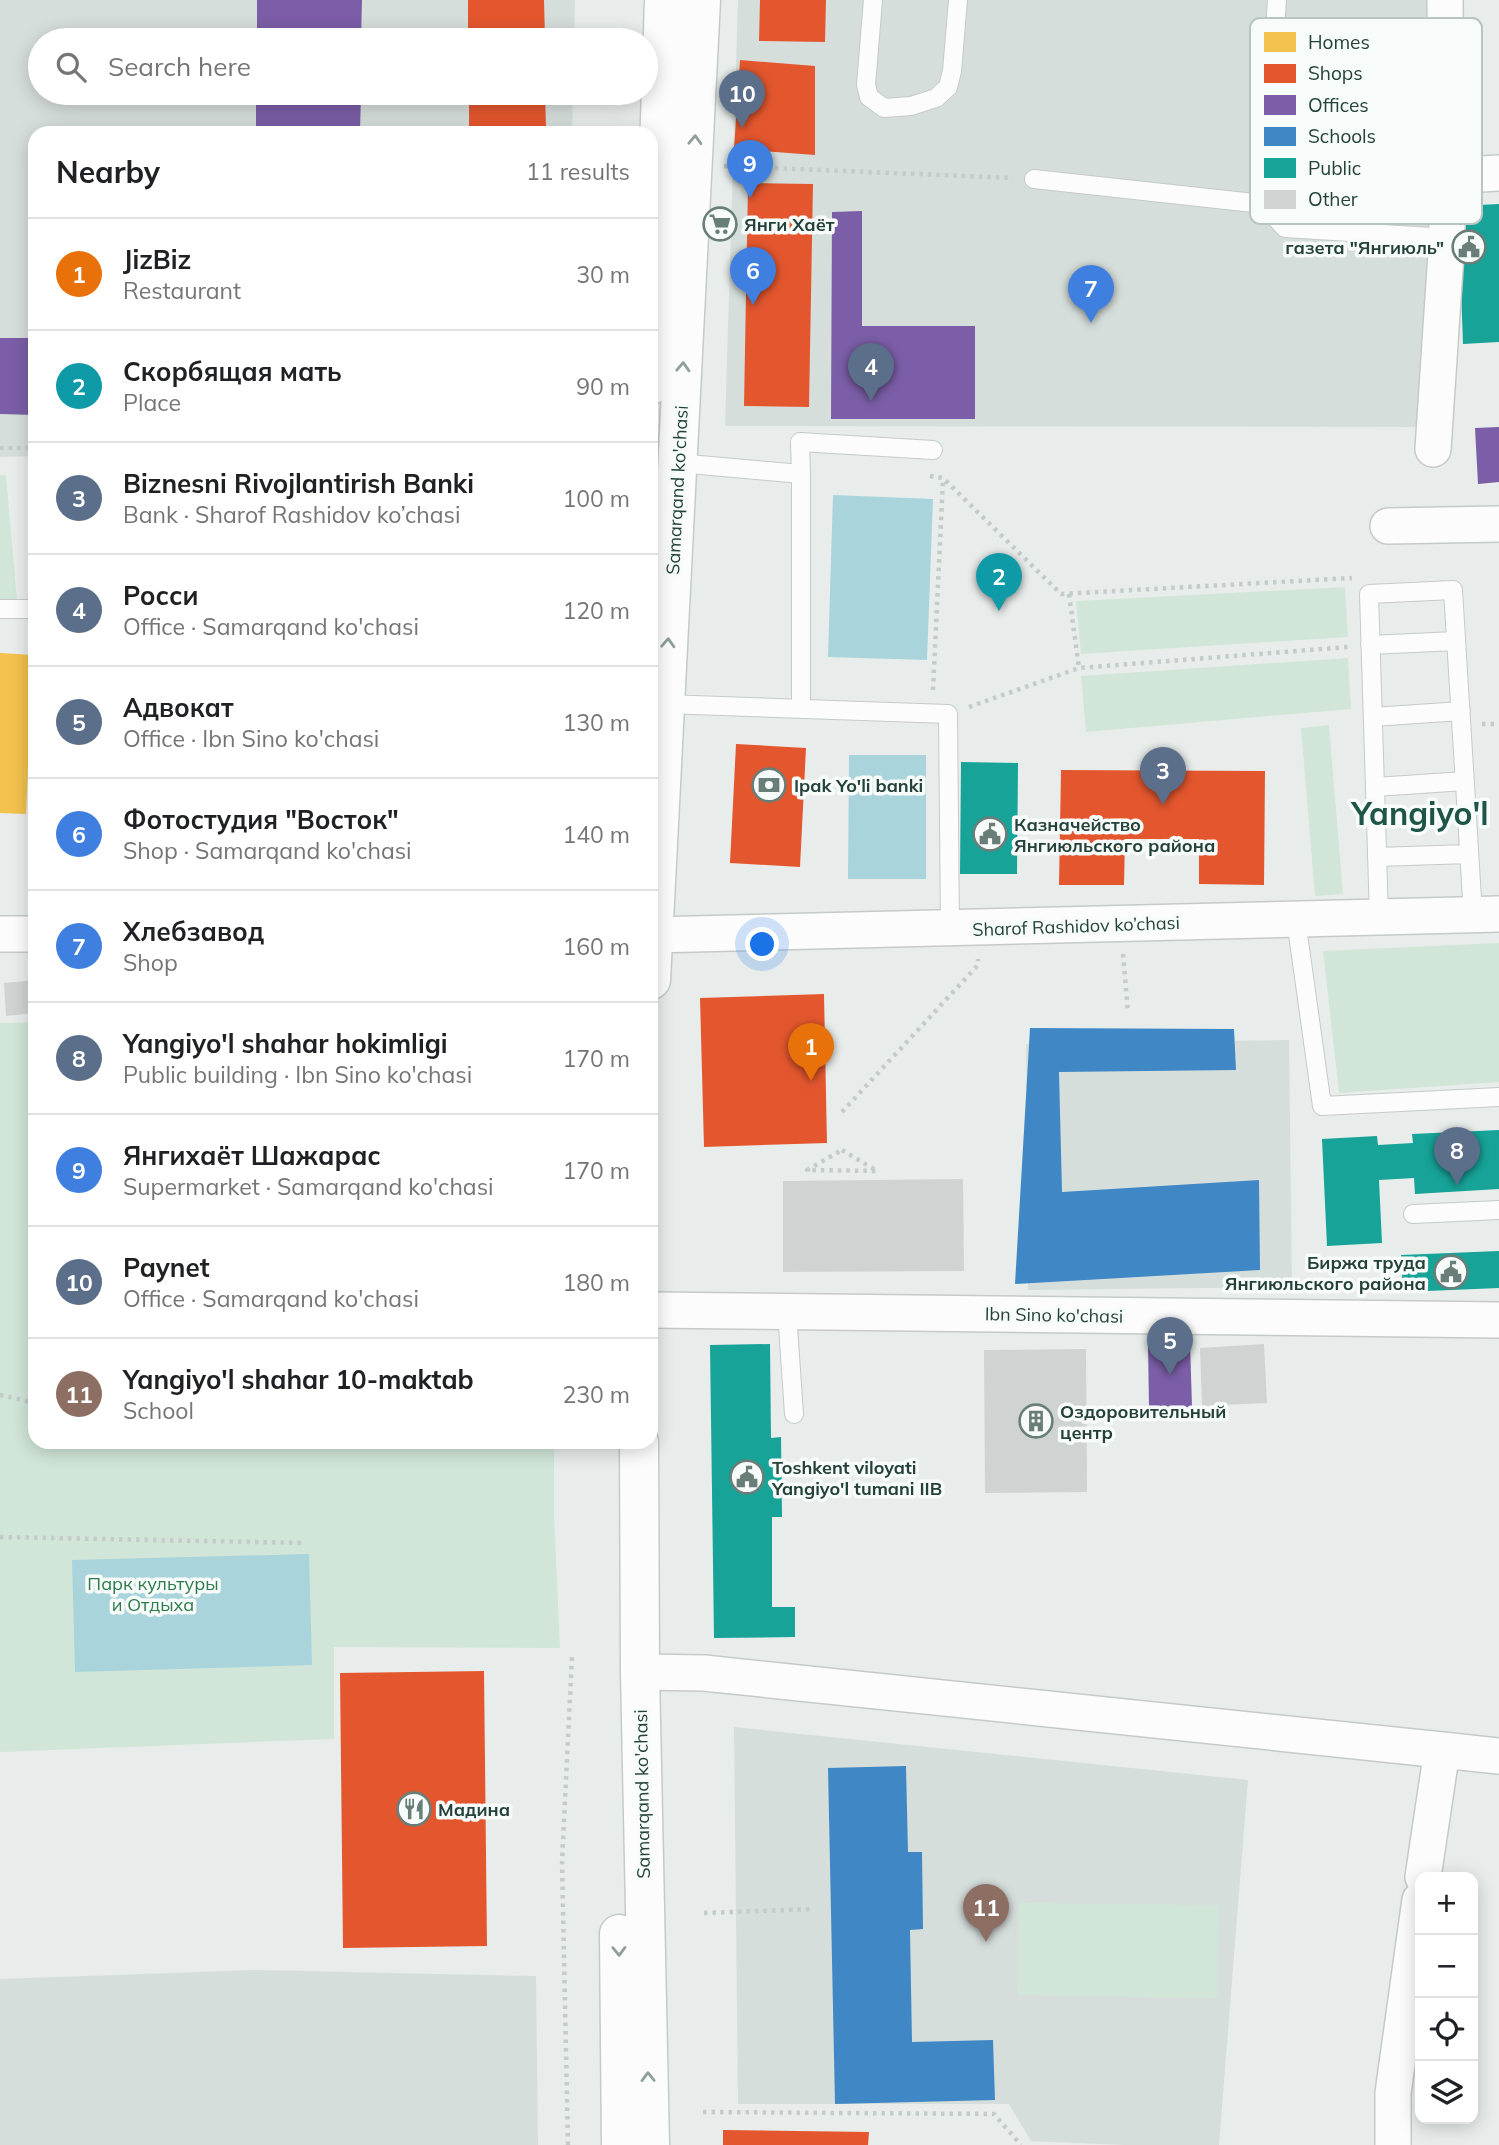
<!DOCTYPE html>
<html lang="en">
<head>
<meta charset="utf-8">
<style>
	body { margin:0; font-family:Mulish,sans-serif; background:#f6f6f6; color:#202124 }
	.controls { position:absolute; right:21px; bottom:21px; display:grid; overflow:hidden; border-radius:14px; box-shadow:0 4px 18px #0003 }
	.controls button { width:63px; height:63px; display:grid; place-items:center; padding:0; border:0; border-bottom:2px solid #e0e0e0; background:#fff; color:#202124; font:35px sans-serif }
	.you { position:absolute; left:763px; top:945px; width:24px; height:24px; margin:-18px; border:5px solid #fff; border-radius:50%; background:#1a73e8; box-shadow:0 0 0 10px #1a73e833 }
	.badge { display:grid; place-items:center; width:46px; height:46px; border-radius:50%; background:#697e78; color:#fff; font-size:23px; font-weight:700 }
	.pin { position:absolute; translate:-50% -58px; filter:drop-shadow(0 2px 4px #0008) }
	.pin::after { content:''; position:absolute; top:37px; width:24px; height:21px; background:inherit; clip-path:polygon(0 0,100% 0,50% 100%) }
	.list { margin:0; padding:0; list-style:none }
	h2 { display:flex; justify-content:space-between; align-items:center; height:91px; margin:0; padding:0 28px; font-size:30px }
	h2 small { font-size:23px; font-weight:400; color:#757577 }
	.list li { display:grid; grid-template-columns:46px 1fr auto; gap:21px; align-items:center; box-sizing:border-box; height:112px; padding:0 28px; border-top:2px solid #e0e0e0 }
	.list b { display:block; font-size:26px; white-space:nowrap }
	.list p { margin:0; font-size:23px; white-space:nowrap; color:#757577 }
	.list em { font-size:23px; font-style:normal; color:#757577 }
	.icon { flex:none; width:38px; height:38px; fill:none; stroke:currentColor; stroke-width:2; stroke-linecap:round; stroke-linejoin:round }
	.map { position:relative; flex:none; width:1499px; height:2145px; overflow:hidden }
	.search { position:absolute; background:#fff; box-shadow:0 4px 18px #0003; left:28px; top:28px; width:630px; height:77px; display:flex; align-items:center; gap:18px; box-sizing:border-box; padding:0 24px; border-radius:38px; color:#757577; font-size:26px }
	.panel { position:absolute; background:#fff; box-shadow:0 4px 18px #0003; left:28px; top:126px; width:630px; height:1323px; border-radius:21px }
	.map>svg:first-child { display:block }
</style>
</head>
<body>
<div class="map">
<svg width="1499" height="2145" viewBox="0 0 1499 2145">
	<rect width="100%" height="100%" fill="#e8edeb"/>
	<!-- built -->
	<path fill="#d6dedb" d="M0 0H575L574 40H40V93H573L572 133H35V456L0 457Z
		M738 0H1446L1428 236 1422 427 725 426Z
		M1289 1040 1292 1287 1028 1290 1026 1044Z
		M734 1727 1248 1780 1219 2145H1124L1031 2141 1009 2104H738Z
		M255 1970 536 1976 538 2145H0V1979Z"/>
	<!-- green -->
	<path fill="#d1e6d8" d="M0 475H6L17 601H0Z
		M1345 587 1348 637 1081 654 1076 601Z
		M1348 658 1351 709 1086 732 1081 676Z
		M1329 725 1343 894 1315 896 1301 728Z
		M1499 943V1082L1339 1093 1323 951Z
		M35 1022V1442H554V1515L560 1648 334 1647V1739L0 1752V1023Z
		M1019 1903 1219 1905 1218 1998 1018 1995Z"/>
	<!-- water -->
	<path fill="#a9d4db" d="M833 495 933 499 927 660 828 657Z
		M849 755H926V879H848Z
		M309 1554 312 1665 75 1672 72 1560Z"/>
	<!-- homes -->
	<path fill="#f2c14e" d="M0 653 34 655 35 747H29L26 814 0 813Z"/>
	<!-- shops -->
	<path fill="#e4572e" d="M468 0H544L545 40H468Z
		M760 0H826L825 42 759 41Z
		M740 60 815 66V155L734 149Z
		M469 93H545L546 127 469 128Z
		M748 183 813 184 809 407 744 406Z
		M736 744 806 748 800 867 730 863Z
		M1061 770 1265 771 1264 885 1199 884V839H1125L1124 885H1059Z
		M824 994 827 1143 704 1147 700 998Z
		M484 1671 487 1946 343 1948 340 1673Z
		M723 2130 869 2132 868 2145H723Z"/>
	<!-- offices -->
	<path fill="#7b5ea7" d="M257 0H362L361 40H257Z
		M256 93H361L360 133H256Z
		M862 211V326H975V419H831L832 212Z
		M0 338H35V415L0 414Z
		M1499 427V482L1478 484 1475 428Z
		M1190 1342 1192 1407 1149 1408 1148 1344Z"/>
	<!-- schools -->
	<path fill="#3f88c5" d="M1030 1028 1234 1029 1236 1070 1059 1072 1062 1192 1259 1180 1260 1270 1015 1284Z
		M906 1766 908 1852H922L923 1929 910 1930 912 2042 993 2040 995 2100 835 2104 828 1768Z"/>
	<!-- public -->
	<path fill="#17a398" d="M1499 204V342L1463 344 1458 206Z
		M961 762 1018 763 1017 874H960Z
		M1499 1130V1189L1415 1194 1414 1178 1379 1180 1382 1243 1327 1246 1322 1139 1377 1136 1378 1145 1413 1143 1412 1134Z
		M1499 1251V1288L1403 1292 1401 1255Z
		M770 1344 771 1438 781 1437 782 1517H772V1607H795V1637L714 1638 710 1345Z"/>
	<!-- building -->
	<path fill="#cfd4d2" d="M35 980V1013L6 1016 4 983Z
		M963 1179 964 1271 783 1272V1181Z
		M1264 1344 1267 1403 1202 1406 1200 1348Z
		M1086 1349 1087 1492 985 1493 984 1350Z"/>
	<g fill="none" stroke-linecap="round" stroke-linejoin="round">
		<defs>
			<path id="lane" d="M873 0 866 85 869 97 884 108 911 106 936 98 948 87 952 71 958 0
				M1034 179 1263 204 1285 228 1447 238
				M1263 204 1277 0
				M678 463 801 474V709
				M801 474 800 442 933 450
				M0 609H35
				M1370 645 1456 641
				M665 704 948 714 950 929
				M1373 717 1461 711
				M1375 787 1465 781
				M1377 857 1469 854
				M1379 917 1369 594 1453 590 1473 915
				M1296 920 1322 1106 1499 1097
				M1413 1214 1499 1210
				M787 1312 794 1414"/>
			<path id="street" d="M1445 0 1447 176 1499 173
				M1433 449 1447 238V176
				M1388 526 1499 524
				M0 934H35
				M653 935 1499 914
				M651 1310 1499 1320
				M640 1672 704 1673 1442 1750
				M1423 1877 1442 1750 1499 1756
				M1393 2145V2093L1420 1900"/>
			<path id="secondary" d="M651 385 664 0
				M651 980 701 0
				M639 1442 640 1672 650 2145
				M619 1934 621 2145"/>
		</defs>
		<!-- lane casing -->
		<use href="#lane" stroke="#c5cac8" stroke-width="20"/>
		<!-- street casing -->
		<use href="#street" stroke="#c5cac8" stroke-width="38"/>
		<!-- secondary casing -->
		<use href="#secondary" stroke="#c3cbc8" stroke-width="41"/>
		<!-- path -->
		<path stroke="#c3ccca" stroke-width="4.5" stroke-dasharray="3.5 5" stroke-linecap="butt" d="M724 166 1013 178
			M0 448H35
			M930 476 943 478 1061 594 1352 578
			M1069 594 1079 668
			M933 690 943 479
			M969 707 1079 668 1348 647
			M1482 724H1499
			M1123 954 1128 1013
			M842 1112 978 965V959
			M842 1150 877 1171 807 1170Z
			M0 1395 35 1403
			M0 1537 304 1543
			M704 1913 813 1909
			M703 2112 994 2114 1021 2145
			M568 2145 562 1862 572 1656"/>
		<!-- lane -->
		<use href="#lane" stroke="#fcfcfc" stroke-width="18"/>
		<!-- street -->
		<use href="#street" stroke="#fcfcfc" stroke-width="35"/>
		<!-- secondary -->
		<use href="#secondary" stroke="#fcfcfc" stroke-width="38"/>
	</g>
	<!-- one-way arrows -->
	<defs><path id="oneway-chevron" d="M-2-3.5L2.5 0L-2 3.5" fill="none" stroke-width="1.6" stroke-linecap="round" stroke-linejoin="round" transform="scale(1.75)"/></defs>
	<g stroke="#909f9b">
		<use href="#oneway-chevron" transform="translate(695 140) rotate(-88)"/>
		<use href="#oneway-chevron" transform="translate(683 367) rotate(-87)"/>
		<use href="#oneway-chevron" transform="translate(668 643) rotate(-87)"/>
		<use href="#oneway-chevron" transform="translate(619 1951) rotate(89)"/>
		<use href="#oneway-chevron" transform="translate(648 2077) rotate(-91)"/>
	</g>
	<!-- icons -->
	<defs>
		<symbol id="supermarket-ring" viewBox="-11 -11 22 22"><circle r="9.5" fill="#f7fbf9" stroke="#697e78" stroke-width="1.5"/><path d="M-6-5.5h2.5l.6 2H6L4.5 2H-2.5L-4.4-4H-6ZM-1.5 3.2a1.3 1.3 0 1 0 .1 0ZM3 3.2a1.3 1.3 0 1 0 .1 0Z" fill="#697e78"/></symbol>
		<symbol id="civic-ring" viewBox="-11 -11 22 22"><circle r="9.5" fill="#f7fbf9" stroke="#697e78" stroke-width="1.5"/><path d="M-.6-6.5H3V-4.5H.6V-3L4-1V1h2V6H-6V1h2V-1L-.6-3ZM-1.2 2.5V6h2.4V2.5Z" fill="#697e78"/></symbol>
		<symbol id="bank-ring" viewBox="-11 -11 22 22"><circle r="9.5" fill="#f7fbf9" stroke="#697e78" stroke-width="1.5"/><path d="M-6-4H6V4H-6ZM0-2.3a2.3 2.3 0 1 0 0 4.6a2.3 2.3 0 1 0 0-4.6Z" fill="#697e78"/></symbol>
		<symbol id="building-ring" viewBox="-11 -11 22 22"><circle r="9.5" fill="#f7fbf9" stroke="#697e78" stroke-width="1.5"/><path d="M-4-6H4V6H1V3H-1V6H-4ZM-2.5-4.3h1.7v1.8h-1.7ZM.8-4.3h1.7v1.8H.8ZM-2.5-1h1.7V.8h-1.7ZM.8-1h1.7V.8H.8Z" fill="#697e78"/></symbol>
		<symbol id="restaurant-ring" viewBox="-11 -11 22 22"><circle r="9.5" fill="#f7fbf9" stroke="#697e78" stroke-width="1.5"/><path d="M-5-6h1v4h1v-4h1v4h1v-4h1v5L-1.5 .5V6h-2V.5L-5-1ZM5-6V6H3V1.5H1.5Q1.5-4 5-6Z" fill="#697e78"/></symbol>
	</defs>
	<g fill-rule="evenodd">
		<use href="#supermarket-ring" x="701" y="205" width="38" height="38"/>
		<use href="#civic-ring" x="1450" y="228" width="38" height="38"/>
		<use href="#bank-ring" x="750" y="766" width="38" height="38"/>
		<use href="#civic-ring" x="971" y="815" width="38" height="38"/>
		<use href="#civic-ring" x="1432" y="1253" width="38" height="38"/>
		<use href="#building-ring" x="1017" y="1402" width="38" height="38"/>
		<use href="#civic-ring" x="728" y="1458" width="38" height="38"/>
		<use href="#restaurant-ring" x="395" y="1790" width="38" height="38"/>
	</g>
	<g text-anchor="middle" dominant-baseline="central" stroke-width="7" stroke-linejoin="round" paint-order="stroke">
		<!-- poi labels -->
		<g font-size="18" font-weight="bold" fill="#24423a" stroke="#f7fbf9" text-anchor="start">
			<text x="744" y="224">Янги Хаёт</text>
			<text x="1444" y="247" text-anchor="end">газета "Янгиюль"</text>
			<text x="794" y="785">Ipak Yo'li banki</text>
			<text x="1014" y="824">Казначейство<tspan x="1014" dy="21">Янгиюльского района</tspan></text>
			<text x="1426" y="1262" text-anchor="end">Биржа труда<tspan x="1426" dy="21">Янгиюльского района</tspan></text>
			<text x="1060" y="1411">Оздоровительный<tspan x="1060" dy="21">центр</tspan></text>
			<text x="772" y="1467">Toshkent viloyati<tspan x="772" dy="21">Yangiyo'l tumani IIB</tspan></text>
			<text x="438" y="1809">Мадина</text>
		</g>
		<!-- street labels -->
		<g font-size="18" fill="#24423a" stroke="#f7fbf9">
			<text transform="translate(677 490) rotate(-87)">Samarqand ko'chasi</text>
			<text transform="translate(1076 926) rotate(-2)">Sharof Rashidov ko’chasi</text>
			<text transform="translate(1054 1315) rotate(1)">Ibn Sino ko'chasi</text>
			<text transform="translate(642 1794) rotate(-91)">Samarqand ko'chasi</text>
		</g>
		<!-- park labels -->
		<g font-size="18" fill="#2d7a4b" stroke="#f7fbf9">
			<text x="153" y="1583">Парк культуры<tspan x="153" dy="21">и Отдыха</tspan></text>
		</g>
		<!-- town labels -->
		<g font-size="32" font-weight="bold" fill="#1f5548" stroke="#f7fbf9">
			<text x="1420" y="813">Yangiyo'l</text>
		</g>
	</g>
	<!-- legend -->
	<rect x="1250" y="18" width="232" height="206" rx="10" fill="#f7fbf9" stroke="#b8c4c0" stroke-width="2"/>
	<rect x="1264" y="32" width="32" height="20" fill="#f2c14e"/>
	<rect x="1264" y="64" width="32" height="19" fill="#e4572e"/>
	<rect x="1264" y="95" width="32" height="20" fill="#7b5ea7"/>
	<rect x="1264" y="127" width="32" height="19" fill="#3f88c5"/>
	<rect x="1264" y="158" width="32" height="20" fill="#17a398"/>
	<rect x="1264" y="190" width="32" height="19" fill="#cfd4d2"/>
	<g font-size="19" fill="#24423a">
		<text x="1308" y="49">Homes</text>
		<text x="1308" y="80">Shops</text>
		<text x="1308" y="112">Offices</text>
		<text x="1308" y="143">Schools</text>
		<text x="1308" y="175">Public</text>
		<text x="1308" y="206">Other</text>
	</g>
</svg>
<div class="controls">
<button>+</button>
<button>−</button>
<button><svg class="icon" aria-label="locate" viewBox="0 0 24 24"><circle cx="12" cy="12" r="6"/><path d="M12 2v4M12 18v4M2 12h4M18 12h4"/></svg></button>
<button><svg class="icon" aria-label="layers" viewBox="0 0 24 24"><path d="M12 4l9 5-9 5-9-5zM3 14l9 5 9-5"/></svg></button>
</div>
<div class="you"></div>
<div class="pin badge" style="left:811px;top:1081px;background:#e8710a">1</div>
<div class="pin badge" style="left:999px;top:611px;background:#0f9aa8">2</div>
<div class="pin badge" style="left:1163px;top:805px;background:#5c6f8a">3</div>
<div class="pin badge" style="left:871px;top:401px;background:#5c6f8a">4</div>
<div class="pin badge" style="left:1170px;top:1375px;background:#5c6f8a">5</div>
<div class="pin badge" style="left:753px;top:305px;background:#3f7fe0">6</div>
<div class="pin badge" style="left:1091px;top:323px;background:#3f7fe0">7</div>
<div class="pin badge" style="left:1457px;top:1185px;background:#5c6f8a">8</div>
<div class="pin badge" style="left:750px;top:198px;background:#3f7fe0">9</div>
<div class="pin badge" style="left:742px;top:128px;background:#5c6f8a">10</div>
<div class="pin badge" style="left:986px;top:1942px;background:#8d6e63">11</div>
<div class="search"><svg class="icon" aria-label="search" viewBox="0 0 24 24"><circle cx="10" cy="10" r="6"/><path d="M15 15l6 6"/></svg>Search here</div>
<section class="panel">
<h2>Nearby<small>11 results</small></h2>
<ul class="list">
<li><span class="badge" style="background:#e8710a">1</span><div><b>JizBiz</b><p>Restaurant</p></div><em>30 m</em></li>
<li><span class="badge" style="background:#0f9aa8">2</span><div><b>Скорбящая мать</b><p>Place</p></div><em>90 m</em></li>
<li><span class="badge" style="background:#5c6f8a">3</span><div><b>Biznesni Rivojlantirish Banki</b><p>Bank · Sharof Rashidov ko’chasi</p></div><em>100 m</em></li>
<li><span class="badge" style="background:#5c6f8a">4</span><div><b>Росси</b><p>Office · Samarqand ko'chasi</p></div><em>120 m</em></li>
<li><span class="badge" style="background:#5c6f8a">5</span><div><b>Адвокат</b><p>Office · Ibn Sino ko'chasi</p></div><em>130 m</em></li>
<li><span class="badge" style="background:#3f7fe0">6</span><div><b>Фотостудия &quot;Восток&quot;</b><p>Shop · Samarqand ko'chasi</p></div><em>140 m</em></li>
<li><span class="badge" style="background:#3f7fe0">7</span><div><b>Хлебзавод</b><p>Shop</p></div><em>160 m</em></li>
<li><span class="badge" style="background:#5c6f8a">8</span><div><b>Yangiyo'l shahar hokimligi</b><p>Public building · Ibn Sino ko'chasi</p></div><em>170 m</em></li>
<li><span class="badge" style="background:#3f7fe0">9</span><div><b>Янгихаёт Шажарас</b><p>Supermarket · Samarqand ko'chasi</p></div><em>170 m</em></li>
<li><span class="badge" style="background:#5c6f8a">10</span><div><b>Paynet</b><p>Office · Samarqand ko'chasi</p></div><em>180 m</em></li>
<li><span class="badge" style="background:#8d6e63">11</span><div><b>Yangiyo'l shahar 10-maktab</b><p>School</p></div><em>230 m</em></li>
</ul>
</section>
</div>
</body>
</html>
